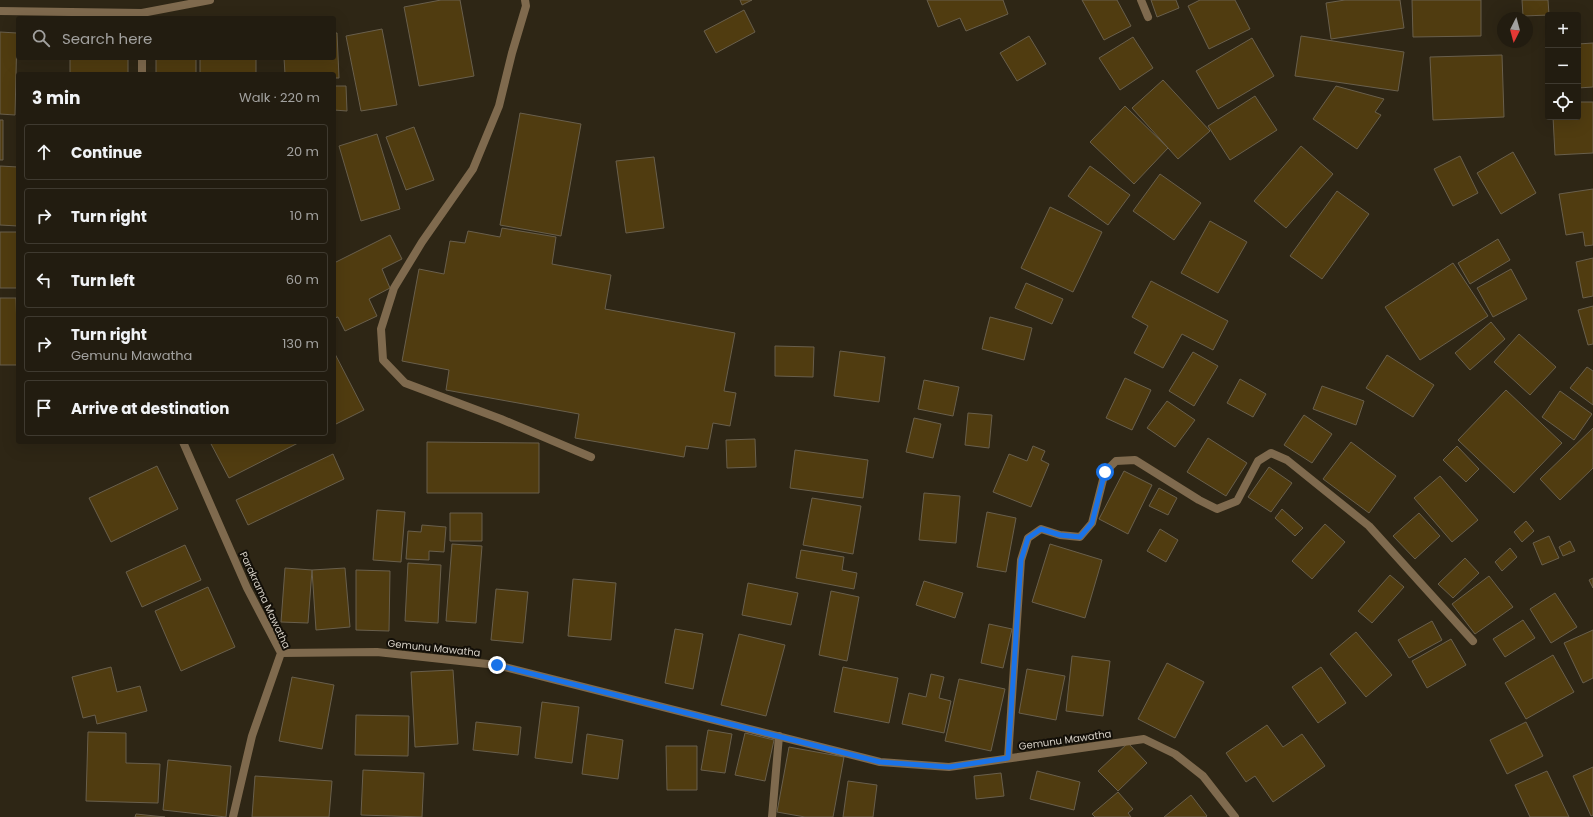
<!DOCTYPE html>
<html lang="en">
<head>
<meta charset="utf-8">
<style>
	body { margin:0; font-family:Poppins,sans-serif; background:#2e291e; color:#f1f3f6 }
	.controls { position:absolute; right:12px; top:12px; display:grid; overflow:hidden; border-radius:4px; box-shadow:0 4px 16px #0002 }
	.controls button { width:36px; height:36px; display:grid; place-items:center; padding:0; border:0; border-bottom:1px solid #3f3a30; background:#221c10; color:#f1f3f6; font:20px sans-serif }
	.compass { position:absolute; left:1497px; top:12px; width:36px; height:36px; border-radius:50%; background:#221c10; box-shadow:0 4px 16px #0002; rotate:186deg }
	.stop { position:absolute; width:12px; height:12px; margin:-9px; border:3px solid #1a73e8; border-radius:50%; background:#fff }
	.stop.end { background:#1a73e8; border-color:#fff; box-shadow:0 1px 4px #0008 }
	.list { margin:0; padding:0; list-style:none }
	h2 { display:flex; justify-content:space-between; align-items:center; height:52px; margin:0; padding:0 16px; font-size:17px }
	h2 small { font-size:13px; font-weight:400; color:#a2a19f }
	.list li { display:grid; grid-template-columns:26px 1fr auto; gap:12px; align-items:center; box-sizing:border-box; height:56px; margin:0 8px 8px; padding:0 8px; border:1px solid #3f3a30; border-radius:4px }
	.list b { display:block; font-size:15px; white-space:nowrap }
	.list p { margin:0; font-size:13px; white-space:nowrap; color:#a2a19f }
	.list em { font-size:13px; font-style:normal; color:#a2a19f }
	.icon { flex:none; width:22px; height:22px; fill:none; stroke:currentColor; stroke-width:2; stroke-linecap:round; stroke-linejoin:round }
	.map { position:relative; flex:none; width:1593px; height:817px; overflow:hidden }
	.search { position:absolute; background:#221c10; box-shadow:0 4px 16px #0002; left:16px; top:16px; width:320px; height:44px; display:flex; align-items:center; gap:10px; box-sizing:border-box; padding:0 14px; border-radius:4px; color:#a2a19f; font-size:15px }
	.panel { position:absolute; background:#221c10; box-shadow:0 4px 16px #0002; left:16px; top:72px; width:320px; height:372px; border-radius:4px }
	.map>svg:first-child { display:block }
</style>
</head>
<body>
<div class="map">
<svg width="1593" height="817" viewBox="0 0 1593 817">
	<rect width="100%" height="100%" fill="#2e2615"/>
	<!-- building -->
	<path fill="#503c10" stroke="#695f4c" d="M441 0H460L474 76 419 86 404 7Z
		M740 0H752L742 5Z
		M927 0H1003L1008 14 966 31 960 18 938 27Z
		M1082 0H1117L1131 26 1104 40Z
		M1151 0H1176L1179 8 1157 17Z
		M1200 0H1235L1250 29 1209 49 1188 6Z
		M1345 0H1400L1404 28 1331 39 1326 3Z
		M1412 0H1481V36L1413 37Z
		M1522 0H1548L1549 15 1523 16Z
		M744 10 755 32 716 53 704 31Z
		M382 29 397 105 361 111 346 36Z
		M0 32 17 33 15 115 0 114Z
		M334 33H337L339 78H334V74H285L284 58H334Z
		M1029 36 1046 64 1017 81 1000 53Z
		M1301 36 1404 52 1398 91 1295 76Z
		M1133 37 1153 68 1120 90 1099 58Z
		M1252 38 1274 76 1218 109 1196 71Z
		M1593 43V87L1578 88V44Z
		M1502 55 1504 117 1433 120 1430 57Z
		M70 58H128V74H70Z
		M156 58H196V74H156Z
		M200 58H256V74H200Z
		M1163 80 1210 131 1178 159 1132 108Z
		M334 86H346L347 111 334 110Z
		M1336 86 1384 99 1375 112 1381 115 1357 149 1313 119Z
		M1255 96 1277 130 1230 160 1208 126Z
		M1578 102H1593V153L1555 155 1553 117H1578Z
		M1125 106 1168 148 1134 184 1090 142Z
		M520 113 581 124 561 236 500 225Z
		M0 120H3V160H0Z
		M414 127 434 180 406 190 386 137Z
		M377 134 400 209 361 221 339 146Z
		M1301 146 1333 174 1286 228 1254 201Z
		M1513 152 1536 193 1501 214 1477 173Z
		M1460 156 1478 193 1453 206 1434 169Z
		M654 157 664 228 626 233 616 161Z
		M0 166 18 167V226L0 225Z
		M1090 166 1130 195 1108 225 1068 196Z
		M1160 174 1201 203 1174 240 1133 211Z
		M1593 189V245L1585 246 1583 232 1566 235 1559 194Z
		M1337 191 1369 214 1322 279 1290 256Z
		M1050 207 1102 232 1073 292 1021 268Z
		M1210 221 1247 242 1218 293 1181 273Z
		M502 228 556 237 552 264 611 275 605 309 735 333 724 391 736 393 730 426 713 423 708 449 686 446 684 457 575 438 579 414 446 390 449 370 402 361 419 269 444 274 450 241 465 243 468 231 500 237Z
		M0 232H18V288H0Z
		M390 235 402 259 382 269 390 288 369 299 377 316 345 331 338 317 334 318V263Z
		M1498 239 1510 260 1470 284 1458 263Z
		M1593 258V296L1583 298 1576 262Z
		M1453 263 1488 316 1420 360 1385 307Z
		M1511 269 1527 299 1493 317 1477 288Z
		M1151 281 1228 321 1213 350 1182 334 1163 368 1134 353 1148 326 1132 317Z
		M1026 283 1063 299 1052 324 1015 308Z
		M0 298H16L18 365H0Z
		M1593 306V344L1588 345 1578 310Z
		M990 317 1032 328 1024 360 982 349Z
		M1491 322 1505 339 1470 370 1455 353Z
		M1519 334 1556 367 1530 395 1494 362Z
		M775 346 814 347 813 377 775 376Z
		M840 351 885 357 879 402 834 396Z
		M334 352 364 410 334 425Z
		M1193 352 1218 366 1194 406 1169 391Z
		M1387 355 1434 385 1413 417 1366 388Z
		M1587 367 1593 371V405L1570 388Z
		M1125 378 1151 390 1132 430 1106 418Z
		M1240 379 1266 394 1253 417 1227 403Z
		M924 380 959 387 953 416 918 409Z
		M1322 386 1364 401 1356 425 1313 409Z
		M1506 390 1562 443 1514 493 1458 440Z
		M1560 391 1592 414 1574 440 1542 417Z
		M1167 401 1195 420 1175 447 1147 428Z
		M968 413 992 415 989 448 965 445Z
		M1304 415 1332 434 1312 463 1284 445Z
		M914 418 941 424 933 458 906 452Z
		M1593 428V468L1560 500 1540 479Z
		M1208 438 1247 463 1226 496 1187 472Z
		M755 439 756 467 727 468 726 440Z
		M210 442H300L229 478Z
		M427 442 539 443V493H427Z
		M1351 442 1396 476 1369 513 1323 479Z
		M1033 446 1045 451 1041 460 1049 464 1031 507 993 492 1009 454 1027 461Z
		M1457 446 1479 469 1466 482 1443 460Z
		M795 450 868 460 863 498 790 488Z
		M333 454 344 479 248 525 236 500Z
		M157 466 178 509 111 542 89 498Z
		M1269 467 1292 483 1271 512 1248 497Z
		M1124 471 1152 485 1128 534 1099 519Z
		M1440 476 1478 520 1452 542 1414 498Z
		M1159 488 1177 498 1168 515 1149 506Z
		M924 493 960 496 956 543 919 540Z
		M812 498 861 506 853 554 803 545Z
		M1282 509 1303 528 1295 536 1275 518Z
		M377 510 405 512 401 562 373 560Z
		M987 512 1016 518 1006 572 977 567Z
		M450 513H482V541H450Z
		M1419 513 1440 536 1415 559 1393 536Z
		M1526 521 1534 531 1522 542 1514 532Z
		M1325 524 1345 542 1312 579 1292 561Z
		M422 525 446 527 444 552 429 551V560L406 559 408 531 421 532Z
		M1160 529 1178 540 1166 562 1147 551Z
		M1549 536 1559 558 1542 565 1533 543Z
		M1570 541 1575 551 1563 556 1559 547Z
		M452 544 482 546 476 623 446 621Z
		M1050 544 1102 560 1085 618 1032 602Z
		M185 545 201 580 142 607 126 572Z
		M1510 548 1517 557 1502 571 1495 562Z
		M801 550 844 557 842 570 857 573 854 589 796 578Z
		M1465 558 1479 573 1453 598 1438 584Z
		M408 563 441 565 438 623 405 621Z
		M285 568 312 570 308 623 281 622Z
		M345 568 350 627 316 630 312 570Z
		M356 570 390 571 389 631 356 630Z
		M1390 575 1404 587 1372 623 1358 611Z
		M1489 576 1513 607 1475 634 1452 604Z
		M1593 578V588L1589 580Z
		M573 579 616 583 611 640 568 636Z
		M924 581 963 593 955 618 916 605Z
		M748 583 798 593 791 625 742 615Z
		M208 587 235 647 181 671 155 611Z
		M496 589 528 592 523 643 491 640Z
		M831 591 859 597 847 661 819 655Z
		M1555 593 1577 627 1551 643 1530 609Z
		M1523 620 1535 638 1505 657 1493 639Z
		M1432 621 1442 640 1409 658 1398 640Z
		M989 624 1012 629 1003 668 981 663Z
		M675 629 703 634 693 689 665 683Z
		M1593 630V678L1583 683 1564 643Z
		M1356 632 1392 675 1366 697 1330 654Z
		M739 634 785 645 766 716 721 705Z
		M1451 639 1466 665 1427 688 1412 661Z
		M1553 655 1574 692 1526 719 1505 683Z
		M1072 656 1110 661 1103 716 1066 711Z
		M1167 663 1204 682 1175 738 1138 719Z
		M111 667 117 692 140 686 147 711 97 724 95 715 83 718 72 677Z
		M843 667 898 678 889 723 834 712Z
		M1321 667 1346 703 1318 723 1292 687Z
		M1027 669 1065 676 1056 720 1019 713Z
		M453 670 458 744 415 747 411 672Z
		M931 674 944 677 939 698 951 701 944 733 902 724 909 693 926 697Z
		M292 677 334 685 322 749 279 741Z
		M959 679 1005 689 991 751 945 741Z
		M542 702 579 707 572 763 535 758Z
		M356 715 409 716 408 756 355 755Z
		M476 722 521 727 518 755 473 750Z
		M1526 722 1543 756 1507 774 1490 740Z
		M1267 725 1283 747 1302 734 1325 766 1273 802 1255 776 1246 782 1226 753Z
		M708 730 732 734 725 773 701 770Z
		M88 732 126 733V763L160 764 158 803 86 801Z
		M745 733 774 740 765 781 735 775Z
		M587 734 623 740 618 779 582 774Z
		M1128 743 1147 763 1118 791 1098 771Z
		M666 746H697V790H667Z
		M789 747 844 757 833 817H805L777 812Z
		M168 760 231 766 226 817 163 810Z
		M1593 767V815L1591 816 1573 776Z
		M363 770 424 773 422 817 361 815Z
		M1037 771 1080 782 1074 810 1030 799Z
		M1547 771 1569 817H1530L1515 785Z
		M1001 773 1004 796 976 799 974 776Z
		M255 776 332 781 329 817H252Z
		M848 781 877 785 873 817H843Z
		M1118 792 1133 809 1128 813 1131 817H1095L1092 814Z
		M1191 795 1207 816 1206 817H1164Z
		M136 814 165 817H135Z"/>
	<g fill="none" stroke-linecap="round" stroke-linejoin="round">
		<!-- lane -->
		<path stroke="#7f6a4e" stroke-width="8" d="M525 0 526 6 512 53 499 106 473 169 422 242 394 288 381 329 383 360 405 383 501 419 591 457"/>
		<!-- street -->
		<path stroke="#7f6a4e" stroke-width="8" d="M1141 0 1148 17
			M0 11 142 13 210 0
			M142 58V74
			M183 442 247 588 281 653 252 736 233 817
			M281 653 377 652 497 665 880 762 949 767 1144 739 1175 754 1203 776 1235 817
			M1008 758 1021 560 1028 538 1041 529 1060 535 1080 537 1092 523 1105 472 1116 461 1135 460 1199 500 1217 509 1237 501 1258 461 1271 453 1287 460 1369 526 1473 641
			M772 817 779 736"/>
	</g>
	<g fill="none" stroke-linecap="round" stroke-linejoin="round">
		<!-- route -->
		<path stroke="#1a73e8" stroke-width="5" d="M497 665 880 762 949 767 1008 758 1021 560 1028 538 1041 529 1060 535 1080 537 1092 523 1105 472"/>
	</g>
	<g text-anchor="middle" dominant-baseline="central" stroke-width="4" stroke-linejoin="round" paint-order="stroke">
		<!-- street labels -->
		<g font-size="10" fill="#d7d1c7" stroke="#130f08">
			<text transform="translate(265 600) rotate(65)">Parakrama Mawatha</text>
			<text transform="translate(434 648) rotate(6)">Gemunu Mawatha</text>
			<text transform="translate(1065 740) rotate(-8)">Gemunu Mawatha</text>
		</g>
	</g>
</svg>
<div class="controls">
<button>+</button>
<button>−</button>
<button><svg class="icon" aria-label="locate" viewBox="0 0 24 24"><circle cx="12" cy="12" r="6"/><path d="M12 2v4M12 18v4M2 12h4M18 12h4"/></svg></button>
</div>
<svg class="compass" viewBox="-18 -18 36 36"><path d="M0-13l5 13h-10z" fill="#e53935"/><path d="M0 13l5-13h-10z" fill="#a2a19f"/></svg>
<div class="stop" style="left:1105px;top:472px"></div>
<div class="stop end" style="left:497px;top:665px"></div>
<div class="search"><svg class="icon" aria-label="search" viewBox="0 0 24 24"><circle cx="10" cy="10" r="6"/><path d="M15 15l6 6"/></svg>Search here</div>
<section class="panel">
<h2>3 min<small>Walk · 220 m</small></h2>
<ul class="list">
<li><svg class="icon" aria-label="ahead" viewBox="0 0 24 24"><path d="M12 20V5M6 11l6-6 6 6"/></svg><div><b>Continue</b></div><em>20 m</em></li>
<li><svg class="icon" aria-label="right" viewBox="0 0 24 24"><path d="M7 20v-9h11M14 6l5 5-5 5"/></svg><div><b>Turn right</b></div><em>10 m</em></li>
<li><svg class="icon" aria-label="left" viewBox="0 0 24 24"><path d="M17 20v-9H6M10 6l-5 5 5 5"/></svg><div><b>Turn left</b></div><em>60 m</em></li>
<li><svg class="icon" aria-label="right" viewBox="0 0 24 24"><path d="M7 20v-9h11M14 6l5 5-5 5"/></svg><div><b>Turn right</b><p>Gemunu Mawatha</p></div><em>130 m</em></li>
<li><svg class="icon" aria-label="arrive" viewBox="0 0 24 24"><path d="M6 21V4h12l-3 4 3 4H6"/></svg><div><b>Arrive at destination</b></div></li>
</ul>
</section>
</div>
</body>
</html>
